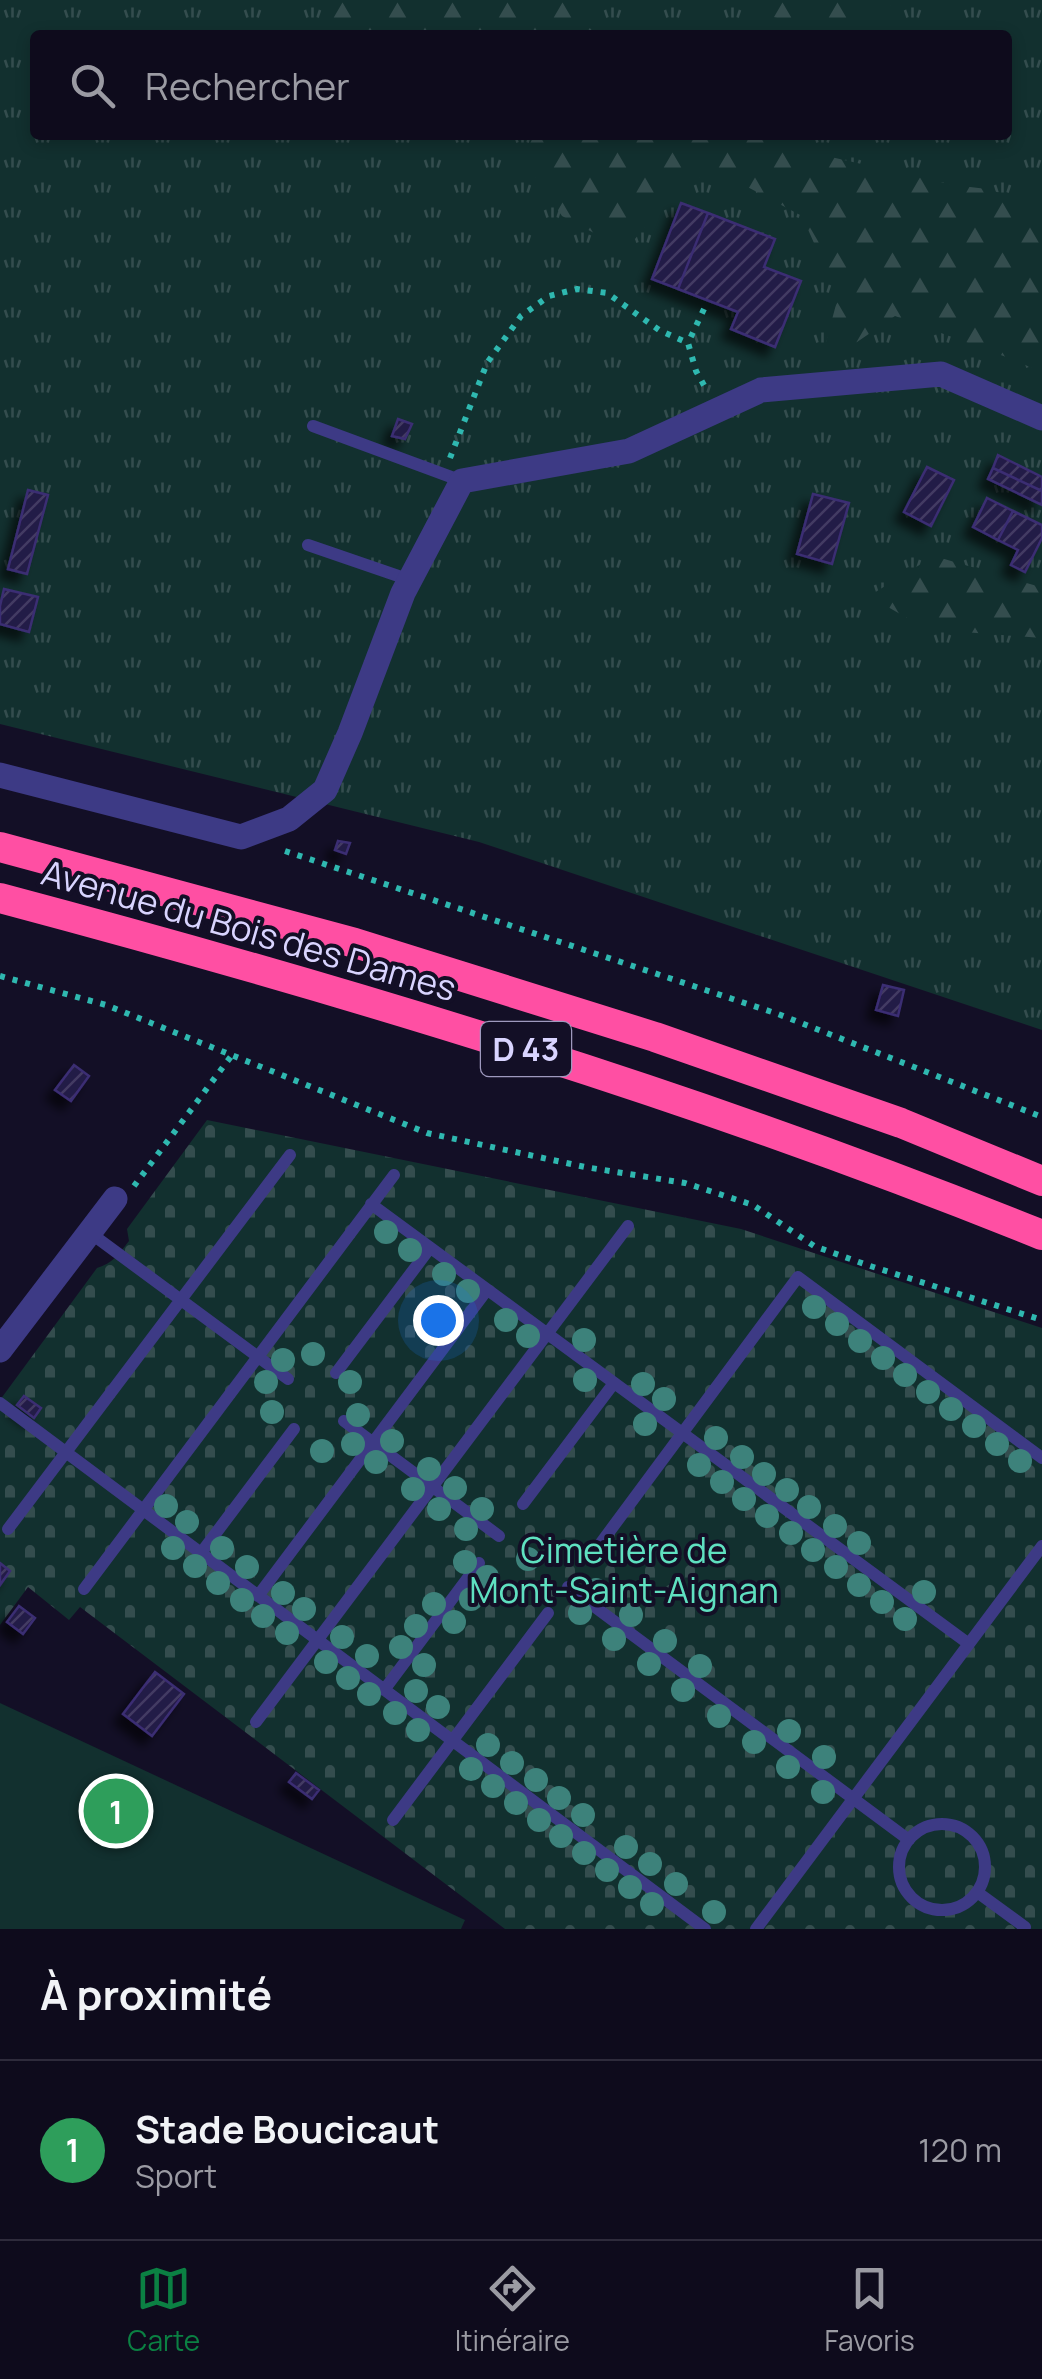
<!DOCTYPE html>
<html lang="fr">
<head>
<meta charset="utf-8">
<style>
	body { margin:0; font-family:Manrope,sans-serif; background:#1c1929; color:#f1f3f6 }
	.you { position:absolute; left:438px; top:1320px; width:35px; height:35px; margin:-25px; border:8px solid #fff; border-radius:50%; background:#1a73e8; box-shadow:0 0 0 15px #1a73e833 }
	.badge { display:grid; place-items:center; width:65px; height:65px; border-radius:50%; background:#0b8043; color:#fff; font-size:32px; font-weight:700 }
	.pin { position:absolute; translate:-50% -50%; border:5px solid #fff; box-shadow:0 2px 10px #0006 }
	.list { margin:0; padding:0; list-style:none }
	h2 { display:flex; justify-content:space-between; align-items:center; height:130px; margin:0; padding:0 40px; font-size:42px }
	h2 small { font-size:32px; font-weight:400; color:#9b9ba3 }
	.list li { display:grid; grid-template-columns:65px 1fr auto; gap:30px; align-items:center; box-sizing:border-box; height:180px; padding:0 40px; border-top:2px solid #2e2b3b }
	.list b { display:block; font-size:38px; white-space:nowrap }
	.list p { margin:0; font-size:32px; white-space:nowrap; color:#9b9ba3 }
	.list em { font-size:32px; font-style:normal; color:#9b9ba3 }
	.icon { flex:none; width:55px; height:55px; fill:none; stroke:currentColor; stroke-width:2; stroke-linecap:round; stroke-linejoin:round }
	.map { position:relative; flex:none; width:1042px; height:1929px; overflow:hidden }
	.search { position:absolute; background:#0e0b1c; box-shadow:0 5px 15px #0003; left:30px; right:30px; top:30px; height:110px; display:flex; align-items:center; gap:25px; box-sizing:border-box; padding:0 35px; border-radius:10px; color:#9b9ba3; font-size:38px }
	.sheet { height:310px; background:#0e0b1c }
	nav { display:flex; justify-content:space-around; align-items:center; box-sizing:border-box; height:140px; border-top:2px solid #2e2b3b; background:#0e0b1c; font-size:28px; color:#9b9ba3 }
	nav a { display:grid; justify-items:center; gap:5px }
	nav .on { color:#0b8043 }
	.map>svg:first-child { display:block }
</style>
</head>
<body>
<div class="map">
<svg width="1042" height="1929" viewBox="0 0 1042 1929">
	<defs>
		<pattern id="grass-tufts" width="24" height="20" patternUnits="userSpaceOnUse" patternTransform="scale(2.5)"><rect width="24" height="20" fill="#12302f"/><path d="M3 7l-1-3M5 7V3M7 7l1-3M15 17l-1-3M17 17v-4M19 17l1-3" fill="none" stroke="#344d4e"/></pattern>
		<pattern id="forest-firs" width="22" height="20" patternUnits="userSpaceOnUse" patternTransform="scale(2.5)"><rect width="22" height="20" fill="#12302f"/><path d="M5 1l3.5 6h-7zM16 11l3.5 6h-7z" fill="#344d4e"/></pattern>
		<pattern id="cemetery-stones" width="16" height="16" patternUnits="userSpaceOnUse" patternTransform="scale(2.5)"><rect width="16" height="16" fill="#12302f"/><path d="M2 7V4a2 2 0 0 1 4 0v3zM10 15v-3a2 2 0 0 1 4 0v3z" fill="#344d4e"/></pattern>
		<pattern id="building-hatch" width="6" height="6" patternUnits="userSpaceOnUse" patternTransform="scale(2.5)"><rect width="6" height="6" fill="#241b47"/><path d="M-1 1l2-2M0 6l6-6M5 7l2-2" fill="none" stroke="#433b63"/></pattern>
		<filter id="shadow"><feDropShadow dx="-9" dy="9" stdDeviation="5" flood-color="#0009"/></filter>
	</defs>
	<rect width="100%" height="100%" fill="#130f26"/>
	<!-- grass -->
	<path fill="url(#grass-tufts)" fill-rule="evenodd" d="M0 0H1042V1030L479 842 0 724ZM35 35H1007V135H35Z"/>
	<!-- forest -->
	<path fill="url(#forest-firs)" d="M333 0H592L584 25 602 35H329Z
		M746 0H892L890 6 840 35 766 15Z
		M534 135H784L831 157 953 185 987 189 1042 206V373L1017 361 895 316 841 353 825 346 838 297 802 216 740 183 700 177 653 217 626 250 562 216 523 159Z
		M934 556 1037 586 1042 585V638L926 629 869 596Z"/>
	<!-- cemetery -->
	<path fill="url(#cemetery-stones)" d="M207 1120 741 1229 1042 1328V1929H505L80 1607 69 1620 28 1587 0 1625V1400L97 1268C113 1263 118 1255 129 1241L127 1229Z"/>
	<!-- pitch -->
	<path fill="#12302f" d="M0 1703 465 1920 461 1929H0Z"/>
	<!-- building -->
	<path fill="url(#building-hatch)" stroke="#3b2d73" stroke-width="2.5" filter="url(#shadow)" d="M681 203 708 213 678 289 652 279Z
		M708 213 775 239 764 267 801 281 775 347 731 329 738 312 678 289Z
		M398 419 412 424 405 439 392 436Z
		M998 455 1042 477V491L993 468Z
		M927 467 954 480 931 526 904 512Z
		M993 468 1042 491V505L988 479Z
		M28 490 48 495 27 574 8 569Z
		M813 494 849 503 832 564 797 554Z
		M987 498 1013 511 998 540 973 527Z
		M1013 511 1042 525V538L1025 572 1011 565 1018 550 998 540Z
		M4 589 38 597 29 632 0 624V606Z
		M338 841 350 843 346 854 335 850Z
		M883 985 904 990 898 1016 876 1010Z
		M74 1065 89 1076 71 1101 55 1090Z
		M24 1396 41 1408 34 1418 17 1405Z
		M0 1563 10 1571 0 1585Z
		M19 1606 35 1618 23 1634 7 1622Z
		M155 1672 184 1694 152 1736 123 1714Z
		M296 1773 319 1790 312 1799 289 1782Z"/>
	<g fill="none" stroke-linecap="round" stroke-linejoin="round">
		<!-- path -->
		<path stroke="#2fb8b0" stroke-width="6" stroke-dasharray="5 8" stroke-linecap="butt" d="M704 309 688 343 696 371 705 387
			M450 458 487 363 521 316 549 296 577 289 607 293 659 330 688 343
			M285 851 778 1014 1042 1117
			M0 976 106 1005 427 1133 585 1167 685 1183 753 1205 814 1246 867 1265 1042 1320
			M134 1186 232 1055"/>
		<!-- lane -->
		<path stroke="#3d3a85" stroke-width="12" d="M313 426 462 481
			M308 545 410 580
			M371 1204 969 1644
			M89 1232 288 1379
			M336 1373 430 1248
			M0 1403 705 1929
			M344 1421 499 1536
			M523 1504 614 1383
			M8 1529 290 1155
			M201 1553 294 1429
			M592 1555 798 1277 1042 1458
			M568 1587 909 1840
			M84 1589 394 1175
			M258 1596 487 1290
			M384 1690 479 1563
			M256 1722 628 1226
			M393 1820 548 1613
			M899 1867a43 43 0 1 1 86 0a43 43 0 1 1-86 0Z
			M977 1892 1025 1927 1023 1929
			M756 1929 1042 1546"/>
		<!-- street -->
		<path stroke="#3d3a85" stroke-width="25" d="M0 775 241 837 289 819 325 790 350 733 403 593 462 481 629 451 761 390 941 374 1042 418
			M0 1350 115 1199"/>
		<!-- highway -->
		<path stroke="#ff4fa3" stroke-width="30" d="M0 847 355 943 655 1037 901 1123 1042 1181
			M0 898C353 992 703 1098 1042 1235"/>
	</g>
	<!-- trees -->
	<g fill="#3d827b">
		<circle cx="386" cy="1232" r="12"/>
		<circle cx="410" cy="1250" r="12"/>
		<circle cx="444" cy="1274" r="12"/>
		<circle cx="468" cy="1291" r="12"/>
		<circle cx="814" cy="1307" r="12"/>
		<circle cx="506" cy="1320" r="12"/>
		<circle cx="837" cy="1324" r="12"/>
		<circle cx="528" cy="1336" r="12"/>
		<circle cx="584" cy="1340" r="12"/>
		<circle cx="860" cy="1341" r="12"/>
		<circle cx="313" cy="1354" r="12"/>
		<circle cx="883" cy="1358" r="12"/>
		<circle cx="283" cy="1360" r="12"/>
		<circle cx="905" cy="1375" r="12"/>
		<circle cx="585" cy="1380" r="12"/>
		<circle cx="266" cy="1382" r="12"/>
		<circle cx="350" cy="1382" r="12"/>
		<circle cx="643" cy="1384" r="12"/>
		<circle cx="928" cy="1392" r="12"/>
		<circle cx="664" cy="1399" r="12"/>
		<circle cx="951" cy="1409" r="12"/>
		<circle cx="272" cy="1412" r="12"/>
		<circle cx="358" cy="1415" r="12"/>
		<circle cx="645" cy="1424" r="12"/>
		<circle cx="974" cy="1426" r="12"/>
		<circle cx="716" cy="1438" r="12"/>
		<circle cx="392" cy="1441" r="12"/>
		<circle cx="353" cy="1444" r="12"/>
		<circle cx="997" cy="1444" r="12"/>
		<circle cx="322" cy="1451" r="12"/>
		<circle cx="742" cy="1457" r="12"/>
		<circle cx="1020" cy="1461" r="12"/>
		<circle cx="376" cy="1462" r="12"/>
		<circle cx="699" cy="1465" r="12"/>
		<circle cx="429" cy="1469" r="12"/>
		<circle cx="764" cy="1474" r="12"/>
		<circle cx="722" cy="1482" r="12"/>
		<circle cx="455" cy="1488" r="12"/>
		<circle cx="413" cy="1489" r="12"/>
		<circle cx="787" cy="1490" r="12"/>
		<circle cx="744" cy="1499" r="12"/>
		<circle cx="166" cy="1506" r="12"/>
		<circle cx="809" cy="1507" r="12"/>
		<circle cx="439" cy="1509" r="12"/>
		<circle cx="482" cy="1509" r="12"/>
		<circle cx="767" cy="1516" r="12"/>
		<circle cx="187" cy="1522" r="12"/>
		<circle cx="835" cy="1526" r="12"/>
		<circle cx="466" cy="1529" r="12"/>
		<circle cx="791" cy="1533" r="12"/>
		<circle cx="859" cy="1543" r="12"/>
		<circle cx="173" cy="1548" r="12"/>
		<circle cx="222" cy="1548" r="12"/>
		<circle cx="813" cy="1550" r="12"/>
		<circle cx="528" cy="1559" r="12"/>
		<circle cx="465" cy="1562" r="12"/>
		<circle cx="195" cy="1566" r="12"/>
		<circle cx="247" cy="1567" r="12"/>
		<circle cx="836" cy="1567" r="12"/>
		<circle cx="487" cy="1577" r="12"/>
		<circle cx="218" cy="1583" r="12"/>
		<circle cx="859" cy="1585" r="12"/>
		<circle cx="596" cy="1590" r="12"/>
		<circle cx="924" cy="1592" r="12"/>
		<circle cx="283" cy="1593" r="12"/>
		<circle cx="471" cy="1599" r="12"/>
		<circle cx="242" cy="1600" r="12"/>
		<circle cx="882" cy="1602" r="12"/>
		<circle cx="434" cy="1604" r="12"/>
		<circle cx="304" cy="1609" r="12"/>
		<circle cx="580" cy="1613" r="12"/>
		<circle cx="631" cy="1615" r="12"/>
		<circle cx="263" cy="1616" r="12"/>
		<circle cx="905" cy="1619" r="12"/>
		<circle cx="454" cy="1622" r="12"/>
		<circle cx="416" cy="1626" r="12"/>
		<circle cx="287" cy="1633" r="12"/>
		<circle cx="342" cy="1637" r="12"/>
		<circle cx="614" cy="1639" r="12"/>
		<circle cx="665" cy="1641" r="12"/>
		<circle cx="401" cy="1647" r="12"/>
		<circle cx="367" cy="1656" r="12"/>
		<circle cx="326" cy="1662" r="12"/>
		<circle cx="649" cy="1664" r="12"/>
		<circle cx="424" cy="1665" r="12"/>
		<circle cx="700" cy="1666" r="12"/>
		<circle cx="348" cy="1678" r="12"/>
		<circle cx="683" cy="1690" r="12"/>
		<circle cx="416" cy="1691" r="12"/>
		<circle cx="369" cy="1694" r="12"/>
		<circle cx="438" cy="1707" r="12"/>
		<circle cx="395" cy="1713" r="12"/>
		<circle cx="719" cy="1716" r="12"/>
		<circle cx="418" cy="1730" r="12"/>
		<circle cx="789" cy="1731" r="12"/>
		<circle cx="754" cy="1742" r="12"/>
		<circle cx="488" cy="1745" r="12"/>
		<circle cx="824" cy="1757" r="12"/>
		<circle cx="512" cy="1763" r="12"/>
		<circle cx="788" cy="1767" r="12"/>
		<circle cx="471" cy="1769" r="12"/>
		<circle cx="536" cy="1780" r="12"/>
		<circle cx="493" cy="1786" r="12"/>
		<circle cx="823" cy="1792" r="12"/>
		<circle cx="559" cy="1798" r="12"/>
		<circle cx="516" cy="1803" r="12"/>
		<circle cx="583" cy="1815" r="12"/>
		<circle cx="539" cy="1820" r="12"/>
		<circle cx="561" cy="1836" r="12"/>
		<circle cx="626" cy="1847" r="12"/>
		<circle cx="584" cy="1853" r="12"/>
		<circle cx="650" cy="1864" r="12"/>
		<circle cx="607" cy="1870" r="12"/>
		<circle cx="676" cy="1884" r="12"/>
		<circle cx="630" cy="1887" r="12"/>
		<circle cx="652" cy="1904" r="12"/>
		<circle cx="714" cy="1912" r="12"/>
	</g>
	<g text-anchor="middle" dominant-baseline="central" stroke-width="8" stroke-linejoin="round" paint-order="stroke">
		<!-- shield labels -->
		<rect fill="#130f26" stroke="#9e99be" stroke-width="2.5" x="481" y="1022" width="90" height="54" rx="8"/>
		<g font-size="32" font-weight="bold" fill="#d9d4ff">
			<text x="526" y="1049">D 43</text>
		</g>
		<!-- street labels -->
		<g font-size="35" fill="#d9d4ff" stroke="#130f26">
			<text transform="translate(249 930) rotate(16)">Avenue du Bois des Dames</text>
		</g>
		<!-- park labels -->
		<g font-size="35" fill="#5fe0c0" stroke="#130f26">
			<text x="624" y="1550">Cimetière de<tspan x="624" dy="40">Mont-Saint-Aignan</tspan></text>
		</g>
	</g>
</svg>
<div class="you"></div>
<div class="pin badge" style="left:116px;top:1811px;background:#2e9e5b">1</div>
<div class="search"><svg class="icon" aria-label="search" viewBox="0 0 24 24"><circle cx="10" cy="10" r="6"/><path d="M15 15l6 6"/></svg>Rechercher</div>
</div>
<section class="sheet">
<h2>À proximité<small></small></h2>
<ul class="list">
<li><span class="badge" style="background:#2e9e5b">1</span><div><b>Stade Boucicaut</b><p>Sport</p></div><em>120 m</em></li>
</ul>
</section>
<nav>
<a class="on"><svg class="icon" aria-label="map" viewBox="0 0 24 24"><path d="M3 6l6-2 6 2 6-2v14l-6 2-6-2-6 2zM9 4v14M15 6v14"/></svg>Carte</a>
<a><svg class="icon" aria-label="directions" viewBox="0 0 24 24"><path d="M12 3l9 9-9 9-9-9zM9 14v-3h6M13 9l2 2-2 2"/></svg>Itinéraire</a>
<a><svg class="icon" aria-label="saved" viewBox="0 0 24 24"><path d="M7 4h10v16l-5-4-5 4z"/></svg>Favoris</a>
</nav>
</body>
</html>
